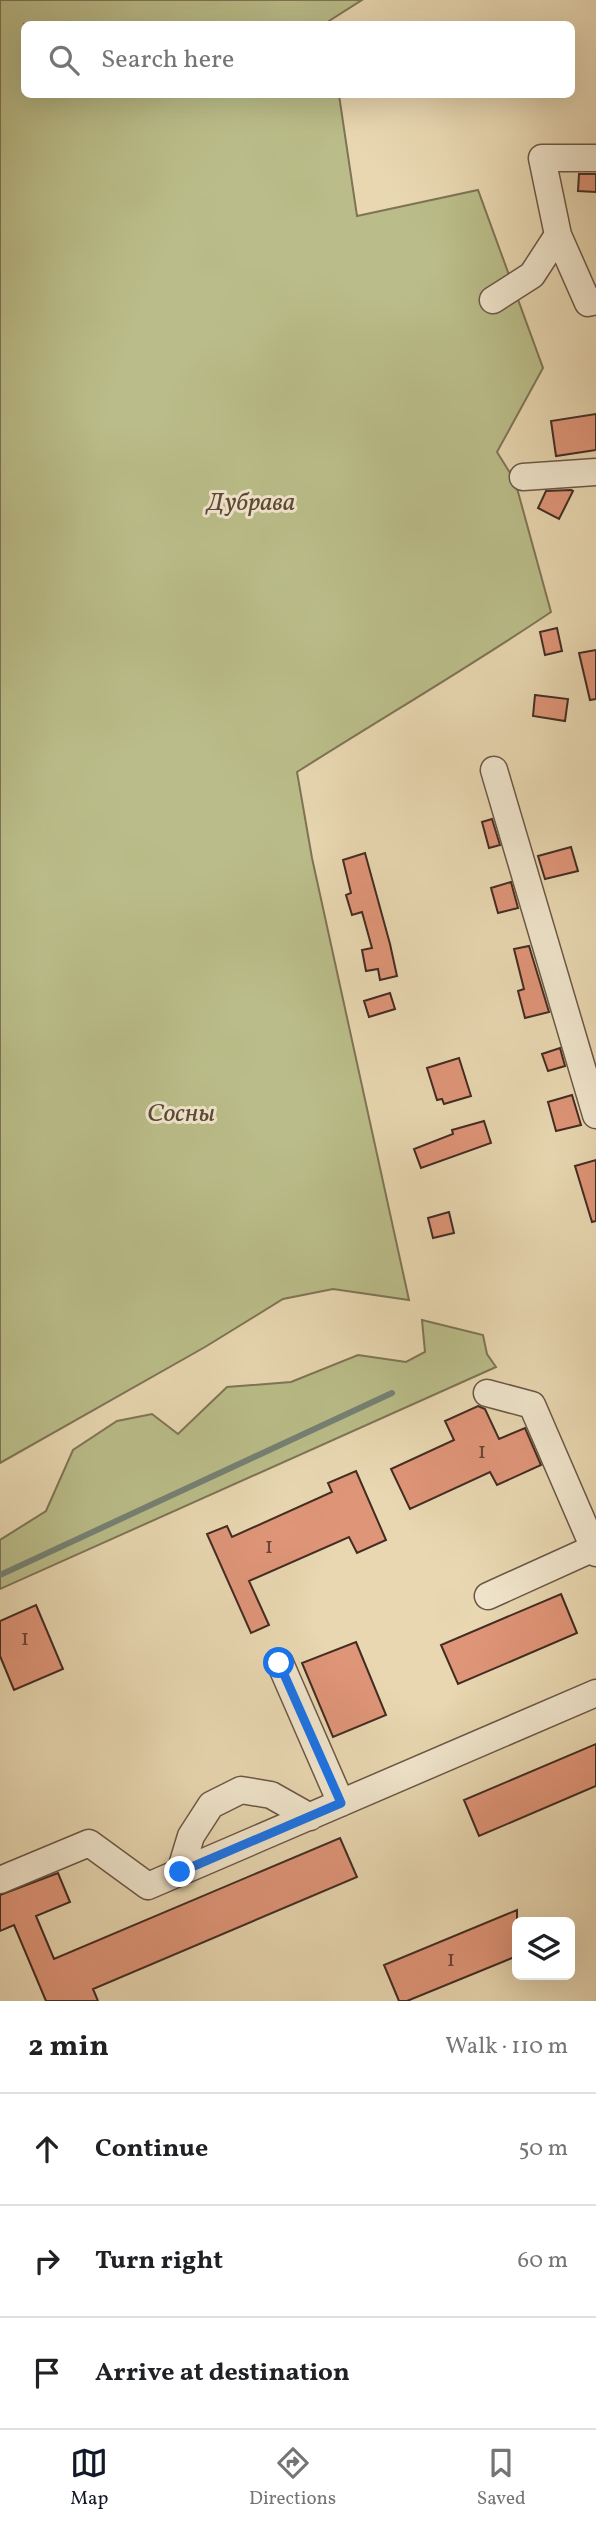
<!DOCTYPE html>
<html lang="en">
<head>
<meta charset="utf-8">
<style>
	body { margin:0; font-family:Vollkorn,serif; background:#f6f6f6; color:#202124 }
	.controls { position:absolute; right:21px; bottom:21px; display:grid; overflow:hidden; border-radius:10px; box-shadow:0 7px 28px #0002 }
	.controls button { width:63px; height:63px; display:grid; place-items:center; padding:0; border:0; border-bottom:2px solid #e0e0e0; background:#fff; color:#202124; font:35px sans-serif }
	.stop { position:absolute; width:21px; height:21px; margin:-16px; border:5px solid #1a73e8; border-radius:50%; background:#fff }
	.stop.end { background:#1a73e8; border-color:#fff; box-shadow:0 2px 7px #0008 }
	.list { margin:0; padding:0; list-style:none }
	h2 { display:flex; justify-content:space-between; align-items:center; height:91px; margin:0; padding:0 28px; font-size:30px }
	h2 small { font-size:23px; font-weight:400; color:#757577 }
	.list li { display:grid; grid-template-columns:46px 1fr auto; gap:21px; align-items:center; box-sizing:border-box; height:112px; padding:0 28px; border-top:2px solid #e0e0e0 }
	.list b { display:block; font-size:26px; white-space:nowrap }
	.list em { font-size:23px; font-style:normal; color:#757577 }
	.icon { flex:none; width:38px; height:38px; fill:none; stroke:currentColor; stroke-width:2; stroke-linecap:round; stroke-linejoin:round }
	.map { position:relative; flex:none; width:596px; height:2001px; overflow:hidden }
	.search { position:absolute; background:#fff; box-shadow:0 7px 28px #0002; left:21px; right:21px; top:21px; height:77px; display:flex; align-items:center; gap:18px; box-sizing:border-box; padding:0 24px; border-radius:10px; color:#757577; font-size:26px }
	.sheet { height:427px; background:#fff }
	nav { display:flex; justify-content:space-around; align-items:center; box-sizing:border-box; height:98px; border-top:2px solid #e0e0e0; background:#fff; font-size:19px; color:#757577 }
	nav a { display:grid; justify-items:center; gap:4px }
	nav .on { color:#111827 }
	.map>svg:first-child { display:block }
</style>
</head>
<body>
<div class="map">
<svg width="596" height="2001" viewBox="0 0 596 2001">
	<rect width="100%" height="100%" fill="#e8d7b1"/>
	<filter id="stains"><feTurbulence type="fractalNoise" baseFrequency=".00286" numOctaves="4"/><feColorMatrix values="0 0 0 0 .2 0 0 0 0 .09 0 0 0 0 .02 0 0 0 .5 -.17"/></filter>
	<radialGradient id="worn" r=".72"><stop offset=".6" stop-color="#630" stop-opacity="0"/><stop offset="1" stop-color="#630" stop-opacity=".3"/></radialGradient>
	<!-- green -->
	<path fill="#babd89" stroke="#7e7456" stroke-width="2" d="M0 0H362L329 21V24H24V94L339 95 357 216 478 190 543 368 497 452 515 481 551 612C468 668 382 718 297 772L312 858 409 1300 333 1289 283 1299 205 1347 0 1463Z
		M422 1320 483 1335 487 1354 496 1367 0 1589V1540L46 1511 73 1450 117 1421 152 1414 178 1434 227 1387 291 1382 358 1355 406 1362 425 1352Z"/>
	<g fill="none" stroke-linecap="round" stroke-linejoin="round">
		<!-- stream -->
		<path stroke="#758174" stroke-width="6" d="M0 1575 392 1393"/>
	</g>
	<!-- building -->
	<path fill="#df9578" stroke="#432c23" stroke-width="2" d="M579 174H596V192L578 191Z
		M596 414V450L556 456 551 421Z
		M571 490 573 491 559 519 538 508 546 491Z
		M557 628 562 651 545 655 540 632Z
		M596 650V699L590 700 579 653Z
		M535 695 568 699 565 721 533 716Z
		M492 819 500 845 489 848 482 822Z
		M571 847 578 871 545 879 538 856Z
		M365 853 390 944 397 976 380 980 378 969 366 971 362 950 372 948 362 912 352 915 346 895 351 893 343 860Z
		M511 882 518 908 498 913 491 888Z
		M529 946 549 1012 525 1018 518 991 524 989 514 949Z
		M390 993 395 1009 369 1017 364 1001Z
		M560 1048 565 1066 548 1071 542 1054Z
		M459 1058 471 1096 444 1104 442 1099 437 1100 427 1068Z
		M572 1095 581 1125 556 1131 548 1102Z
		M484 1121 491 1143 421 1168 414 1149 453 1134 452 1130Z
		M596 1160V1221L592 1222 575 1166Z
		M449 1212 454 1233 433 1238 428 1218Z
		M478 1406 485 1409 499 1439 525 1428 541 1465 497 1485 490 1472 410 1509 391 1469 454 1440 445 1421Z
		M356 1471 386 1540 357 1553 349 1537 249 1581 269 1625 251 1633 207 1534 227 1526 232 1537 332 1492 328 1483Z
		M561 1594 577 1633 458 1684 441 1645Z
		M36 1605 63 1669 14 1690 0 1656V1621Z
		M356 1642 386 1715 333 1737 302 1663Z
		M596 1744V1786L479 1836 464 1800Z
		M340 1838 357 1877 93 1989 98 2001H46L14 1925 0 1931V1895L58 1873 70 1902 36 1916 54 1959Z
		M517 1910V1956L407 2001H399L384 1965Z"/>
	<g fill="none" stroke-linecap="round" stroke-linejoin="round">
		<defs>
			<path id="minor" d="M558 235 588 303 596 301
				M493 300 532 275 558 235 542 158H596
				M523 477 596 472
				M494 770 596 1115
				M487 1393 532 1405 596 1553
				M488 1596 594 1548
				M280 1663 341 1803
				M180 1872 191 1836 211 1805 241 1790 271 1795 310 1817
				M0 1880 89 1843 148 1886 596 1693"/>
		</defs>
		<!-- minor casing -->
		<use href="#minor" stroke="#6c5746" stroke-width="29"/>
		<!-- minor -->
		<use href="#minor" stroke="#f0e5cc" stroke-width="26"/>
	</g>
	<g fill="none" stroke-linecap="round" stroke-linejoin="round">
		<!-- route -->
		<path stroke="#1a73e8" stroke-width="9" d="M180 1872 341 1803 279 1663"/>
	</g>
	<g text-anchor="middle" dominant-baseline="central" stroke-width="6" stroke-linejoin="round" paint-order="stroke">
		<!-- number labels -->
		<g font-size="23" fill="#6a4638">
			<text x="482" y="1452">1</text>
			<text x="269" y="1547">1</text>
			<text x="25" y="1639">1</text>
			<text x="451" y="1960">1</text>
		</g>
		<!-- park labels -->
		<g font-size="26" font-style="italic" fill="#5b4937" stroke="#f0e5cc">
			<text x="251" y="503">Дубрава</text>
			<text x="181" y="1114">Сосны</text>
		</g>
	</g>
	<rect width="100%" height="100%" filter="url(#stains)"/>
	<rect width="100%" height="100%" fill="url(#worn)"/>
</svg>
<div class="controls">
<button><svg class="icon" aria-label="layers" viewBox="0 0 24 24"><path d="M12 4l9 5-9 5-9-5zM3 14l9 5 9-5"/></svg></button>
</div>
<div class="stop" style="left:279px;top:1663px"></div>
<div class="stop end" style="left:180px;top:1872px"></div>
<div class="search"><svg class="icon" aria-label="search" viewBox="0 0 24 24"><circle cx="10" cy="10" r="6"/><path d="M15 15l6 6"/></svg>Search here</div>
</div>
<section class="sheet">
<h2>2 min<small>Walk · 110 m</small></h2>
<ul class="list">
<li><svg class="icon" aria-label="ahead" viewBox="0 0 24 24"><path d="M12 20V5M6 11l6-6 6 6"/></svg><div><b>Continue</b></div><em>50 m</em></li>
<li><svg class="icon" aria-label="right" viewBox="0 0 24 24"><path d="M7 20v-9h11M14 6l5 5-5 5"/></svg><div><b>Turn right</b></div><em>60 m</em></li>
<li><svg class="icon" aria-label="arrive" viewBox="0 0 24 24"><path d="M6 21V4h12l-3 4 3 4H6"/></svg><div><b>Arrive at destination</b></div></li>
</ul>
</section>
<nav>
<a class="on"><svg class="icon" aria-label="map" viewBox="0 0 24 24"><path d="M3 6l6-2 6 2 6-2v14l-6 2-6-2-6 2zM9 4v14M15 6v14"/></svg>Map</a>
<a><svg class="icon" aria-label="directions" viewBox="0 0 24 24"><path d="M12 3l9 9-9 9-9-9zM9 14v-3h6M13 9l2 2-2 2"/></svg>Directions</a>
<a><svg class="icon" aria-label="saved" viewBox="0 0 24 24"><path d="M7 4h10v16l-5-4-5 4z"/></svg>Saved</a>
</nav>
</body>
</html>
